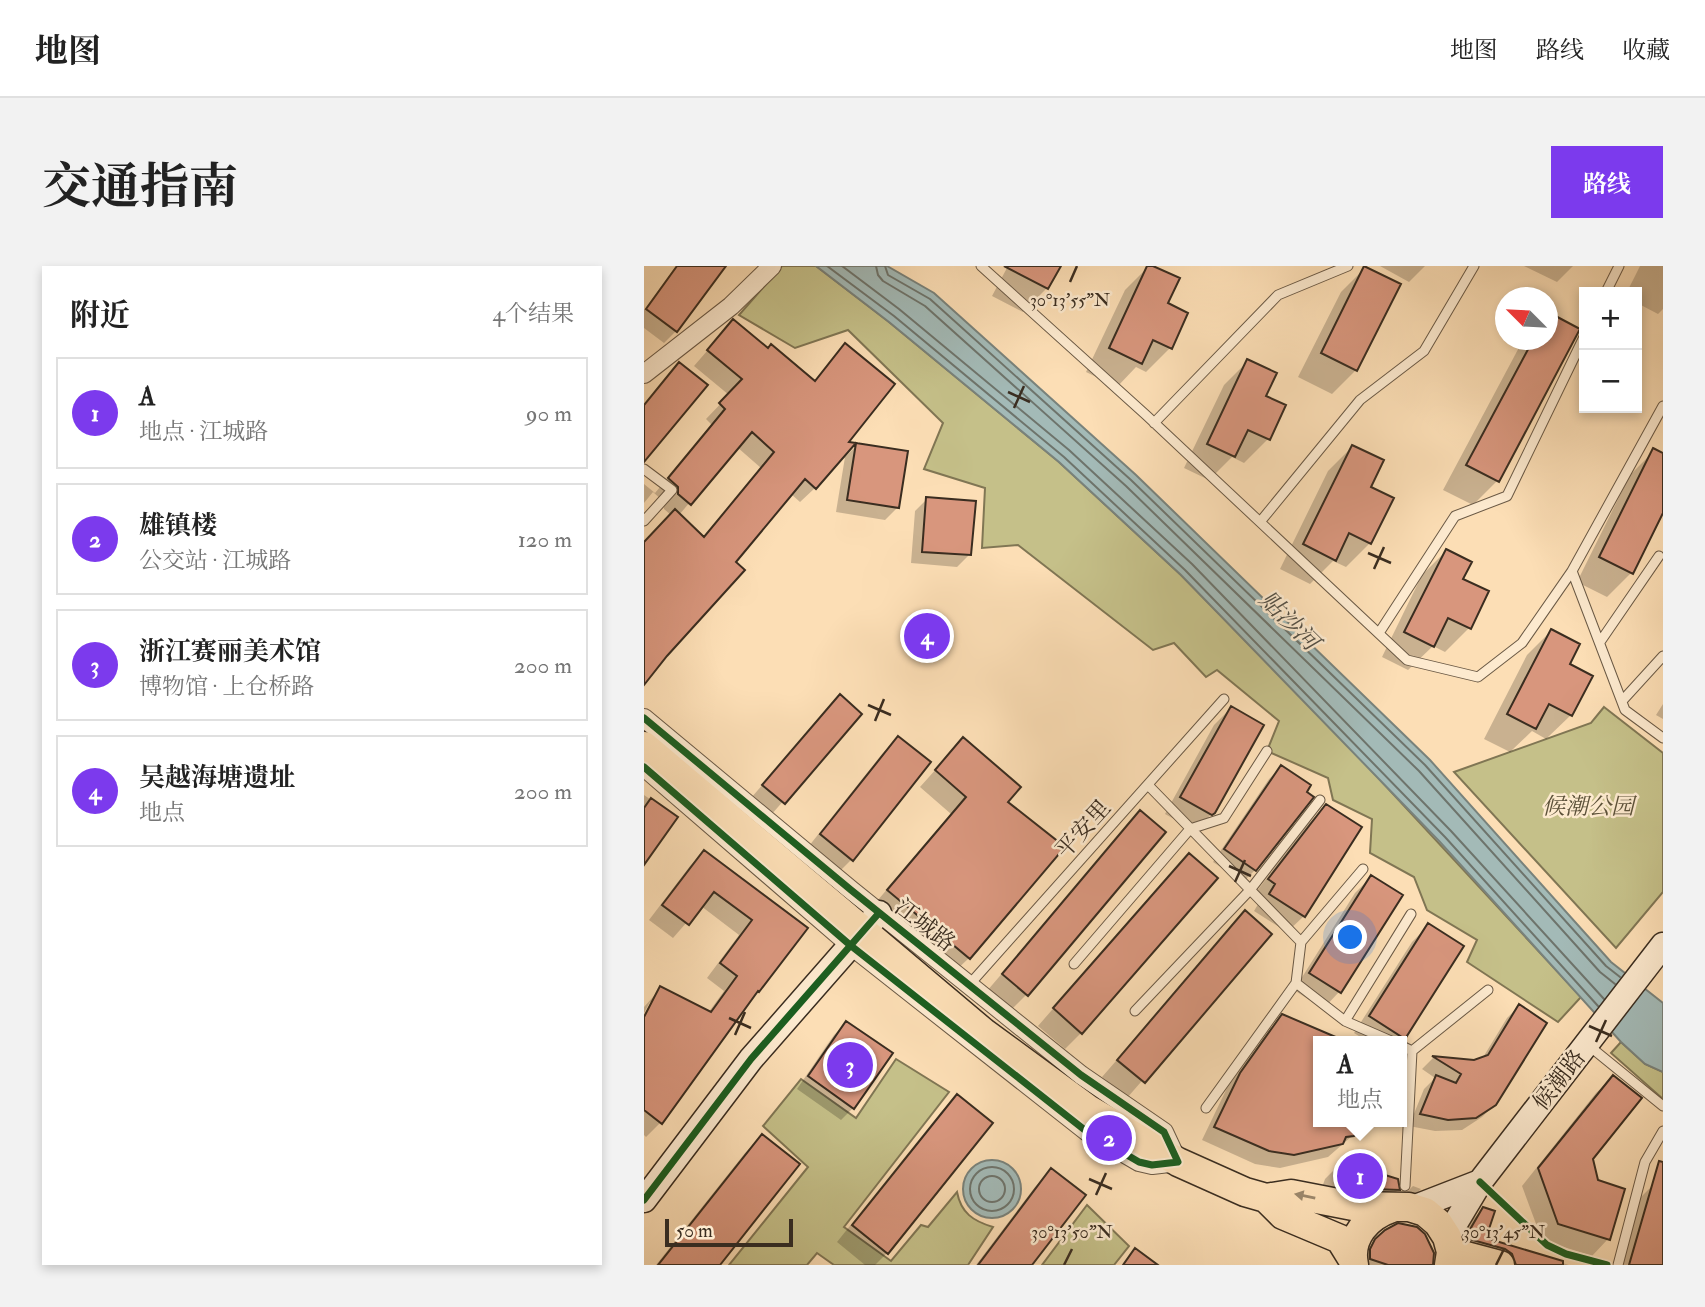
<!DOCTYPE html>
<html lang="zh">
<head>
<meta charset="utf-8">
<style>
	body { margin:0; font-family:"IM FELL Double Pica","Noto Serif SC",serif; background:#f2f2f2; color:#222 }
	.controls { position:absolute; right:21px; top:21px; display:grid; overflow:hidden; border-radius:0px; box-shadow:0 4px 10px #0003 }
	.controls button { width:63px; height:63px; display:grid; place-items:center; padding:0; border:0; border-bottom:2px solid #e0e0e0; background:#fff; color:#222; font:35px sans-serif }
	.compass { position:absolute; left:851px; top:21px; width:63px; height:63px; border-radius:50%; background:#fff; box-shadow:0 4px 10px #0003; rotate:294deg }
	.scale { position:absolute; left:21px; bottom:18px; width:128px; box-sizing:border-box; padding-left:7px; border:4px solid #3a2d20; border-top:0; font-size:19px; line-height:24px; white-space:nowrap; color:#3a2d20; -webkit-text-stroke:5px #fdeacf; paint-order:stroke }
	.you { position:absolute; left:707px; top:672px; width:24px; height:24px; margin:-18px; border:5px solid #fff; border-radius:50%; background:#1a73e8; box-shadow:0 0 0 10px #1a73e833 }
	.badge { display:grid; place-items:center; width:46px; height:46px; border-radius:50%; background:#7c3aed; color:#fff; font-size:23px; font-weight:700 }
	.pin { position:absolute; translate:-50% -50%; border:4px solid #fff; box-shadow:0 2px 7px #0006 }
	.popup { position:absolute; left:669px; top:770px; width:94px; height:91px; box-sizing:border-box; display:grid; place-content:center; border-radius:0px; background:#fff; filter:drop-shadow(0 2px 5px #0005); font-size:23px; white-space:nowrap; color:#767676 }
	.popup b { font-size:26px; color:#222 }
	.popup::after { content:''; position:absolute; left:50%; top:100%; margin-left:-14px; border:14px solid transparent; border-top-color:#fff }
	.list { margin:0; padding:0; list-style:none }
	h2 { display:flex; justify-content:space-between; align-items:center; height:91px; margin:0; padding:0 28px; font-size:30px }
	h2 small { font-size:23px; font-weight:400; color:#767676 }
	.list li { display:grid; grid-template-columns:46px 1fr auto; gap:21px; align-items:center; box-sizing:border-box; height:112px; margin:0 14px 14px; padding:0 14px; border:2px solid #e0e0e0; border-radius:0px }
	.list b { display:block; font-size:26px; white-space:nowrap }
	.list p { margin:0; font-size:23px; white-space:nowrap; color:#767676 }
	.list em { font-size:23px; font-style:normal; color:#767676 }
	.map { position:relative; flex:none; width:1019px; height:999px; overflow:hidden; border-radius:0px }
	header { display:flex; align-items:center; gap:42px; box-sizing:border-box; height:98px; padding:0 35px; background:#fff; border-bottom:2px solid #e0e0e0 }
	header strong { font-size:33px }
	nav { display:flex; gap:38px; margin-inline-start:auto; font-size:24px }
	.intro { display:flex; align-items:center; justify-content:space-between; box-sizing:border-box; height:168px; padding:0 42px }
	h1 { margin:0; font-size:49px }
	.button { padding:18px 32px; border-radius:0px; background:#7c3aed; color:#fff; font-size:24px; font-weight:700 }
	main { display:flex; gap:42px; padding:0 42px }
	aside { flex:1; background:#fff; border-radius:0px; box-shadow:0 4px 10px #0003 }
	.map>svg:first-child { display:block }
</style>
</head>
<body>
<header>
<strong>地图</strong>
<nav><a>地图</a><a>路线</a><a>收藏</a></nav>
</header>
<div class="intro"><h1>交通指南</h1><a class="button">路线</a></div>
<main>
<aside>
<h2>附近<small>4个结果</small></h2>
<ul class="list">
<li><span class="badge">1</span><div><b>A</b><p>地点 · 江城路</p></div><em>90 m</em></li>
<li><span class="badge">2</span><div><b>雄镇楼</b><p>公交站 · 江城路</p></div><em>120 m</em></li>
<li><span class="badge">3</span><div><b>浙江赛丽美术馆</b><p>博物馆 · 上仓桥路</p></div><em>200 m</em></li>
<li><span class="badge">4</span><div><b>吴越海塘遗址</b><p>地点</p></div><em>200 m</em></li>
</ul>
</aside>
<div class="map">
<svg width="1019" height="999" viewBox="0 0 1019 999">
	<rect width="100%" height="100%" fill="#fcdeb5"/>
	<filter id="stains"><feTurbulence type="fractalNoise" baseFrequency=".00286" numOctaves="4"/><feColorMatrix values="0 0 0 0 .2 0 0 0 0 .09 0 0 0 0 .02 0 0 0 .5 -.17"/></filter>
	<radialGradient id="worn" r=".72"><stop offset=".6" stop-color="#630" stop-opacity="0"/><stop offset="1" stop-color="#630" stop-opacity=".3"/></radialGradient>
	<!-- green -->
	<path fill="#c5c089" stroke="#807654" stroke-width="2" d="M138 0H172L245 56 415 196 537 309 700 475 937 731 914 756 823 696 833 674 783 644 770 611 726 587 728 553 689 534 684 512 623 485 635 455 573 404 562 411 530 377 509 384 374 279 338 282 341 222 280 203 299 157 204 64 151 82 95 49Z
		M960 441 1019 487V626L972 682 810 506 947 457Z
		M977 776 1001 798 1019 806V833L967 787Z
		M252 793 305 826 200 961 247 995 277 959 284 961 313 926C317 947 329 955 349 961L324 999H190L173 987 163 999H85L164 901 119 860 157 813 212 852Z
		M443 939 485 980 470 999H398Z"/>
	<!-- water -->
	<path fill="#a3bab7" stroke="#79827b" stroke-width="2" d="M172 0H243L290 27 492 209 786 494 967 696 1019 737V806L1001 798 977 776 796 576 537 309 415 196 245 56Z
		M319 923a29 29 0 1 1 58 0a29 29 0 1 1-58 0Z"/>
	<!-- shadow -->
	<path fill="#0003" fill-rule="evenodd" d="M32 0H79L32 65 20 77 0 62V44Z
		M364 0H415L403 22 379 46 348 30Z
		M505 0 521 38 526 82 502 106 492 101 473 121 442 106 481 24Z
		M736 0H781L765 16Z
		M880 0H929L913 16Z
		M996 0H1019V43L1014 48 993 37V26H983Z
		M721 2 712 104 688 128 654 111 697 26Z
		M904 48 933 64 853 215 829 239 799 224 879 74H904Z
		M89 55 124 84 169 116 201 79 202 178 171 222 156 236 147 228 90 296 0 416V277L27 249 20 243V236L9 226 0 237V218L11 227 68 159 62 153 85 129 50 100ZM93 181 117 202 59 272 35 249Z
		M604 95 624 173 600 197 588 191 565 214 540 202 580 119Z
		M213 179 253 242 241 254 192 246 201 191Z
		M708 181 725 222 726 277 702 301 689 295 666 318 636 303 684 205Z
		M1010 185 1019 189V243L987 307 963 331 933 316 986 209Z
		M283 233 326 288 313 301 267 297 271 245Z
		M802 285 817 314 825 362 801 386 789 380 764 404 738 391 778 309Z
		M907 365 923 399 927 449 902 473 888 465 866 486 840 473 883 389Z
		M1019 438V453L1012 449Z
		M587 442 570 546 550 564 521 548 570 459Z
		M184 443 216 448 127 549 107 532Z
		M254 472 284 496 207 594 191 610 161 585 238 488Z
		M319 473 362 536 325 692 308 708 228 641 307 548 276 521Z
		M637 501 660 527 611 604 599 616 569 596 625 513Z
		M0 529 32 551 0 596Z
		M682 540 660 650 643 666 610 645 616 635 609 630 665 557Z
		M496 546 382 729 366 745 343 725Z
		M60 586 161 663 104 735 17 856 2 871 0 869V755L10 736H6L0 747V741L17 722 64 747 80 725 63 712 95 669 57 640 29 672 5 654 46 600Z
		M529 605 437 767 421 783 394 760Z
		M727 611 757 630 695 726 679 743 650 724 711 627Z
		M601 647 626 668 483 832 458 811Z
		M784 660 759 772 756 775H723L710 767 768 676Z
		M875 740 851 838 838 851 818 864 791 865 765 860 780 823 791 812 778 803 789 792 830 796 838 793 863 752Z
		M639 750 703 775H674V856H724L684 891 636 902 611 898 558 874 583 822 626 763Z
		M202 757 209 842 197 854 153 823 190 769Z
		M969 811 947 893 964 973 948 990 898 974 878 920 952 827Z
		M313 830 243 987 231 999H221L193 976 297 846Z
		M118 870 73 999H12L101 887Z
		M697 897 754 924 738 940 676 927 681 913Z
		M408 905 386 999H332L391 921Z
		M1009 919 1019 922V999H975L993 935Z
		M769 920 777 923 762 938 752 936Z
		M839 943 840 974 925 999H845L806 988 823 959Z
		M742 966 788 999H712L713 996Z"/>
	<g fill="none" stroke-linecap="round" stroke-linejoin="round">
		<!-- shore -->
		<path stroke="#6e746c" stroke-width="2" d="M183 0 250 50 420 191 541 304 801 571 954 740
			M198 0 255 43 425 184 548 298 807 565 960 733
			M232 0 234 9 239 15 281 40 482 220 775 505 956 706 971 718
			M241 0 244 9 286 33 487 214 781 499 962 700 976 711
			M326 923a22 22 0 1 1 44 0a22 22 0 1 1-44 0Z
			M335 923a13 13 0 1 1 26 0a13 13 0 1 1-26 0Z"/>
	</g>
	<!-- building -->
	<path fill="#d8967d" stroke="#3a2d20" stroke-width="2" d="M33 0H82L33 66 2 43Z
		M360 0H417L404 23Z
		M503 0H509L536 12 524 37 544 47 528 83 509 74 498 98 465 82Z
		M720 0 757 18 713 105 677 87Z
		M904 46 936 63 855 216 822 199 889 74H904Z
		M89 53 124 82 127 78 171 115 201 77 251 118 205 176 212 177 172 223 161 213 92 296 101 304 23 390 0 419V276L31 243 60 271 130 186 108 166 47 239 34 228V221L24 212 81 143 75 137 98 113 63 84Z
		M603 93 633 107 622 130 642 139 626 174 604 164 591 191 563 178Z
		M35 96 64 119 0 196V139Z
		M212 177 264 185 255 242 203 234Z
		M708 179 740 194 727 221 750 232 727 278 705 267 692 295 659 278Z
		M1009 182 1019 187V247L989 308 955 291Z
		M282 231 332 235 327 289 278 286Z
		M802 283 828 296 819 313 845 325 827 363 804 352 790 381 760 366Z
		M907 363 936 378 926 398 949 410 928 450 905 438 892 463 863 448Z
		M196 428 218 448 141 538 118 519Z
		M587 440 620 459 571 547 568 549 536 531Z
		M254 470 287 496 209 595 176 568Z
		M319 471 377 521 364 536 421 581 326 693 243 624 322 531 291 504Z
		M637 499 667 519 663 526 670 531 612 605 580 583Z
		M7 532 34 551 0 599V542Z
		M682 538 718 561 661 651 625 628 631 618 624 613Z
		M496 544 522 566 384 730 358 708Z
		M60 584 164 662 115 726 114 725 18 858 0 844V751L16 720 67 746 93 710 76 697 108 654 70 626 45 659 18 639Z
		M545 587 574 612 438 768 409 742Z
		M727 609 759 629 697 727 665 707Z
		M601 644 628 668 501 817 473 794Z
		M784 657 820 680 761 773 725 750Z
		M875 738 903 757 852 839 832 852 804 854 776 848 792 809 812 817 817 808 788 790 830 794 844 789Z
		M638 748 701 775H674V856H726L710 870 702 871 699 878 650 889 625 885 570 861 596 807Z
		M202 755 249 787 210 843 164 810Z
		M969 809 998 832 949 893 954 914 981 923 966 974 914 958 894 902Z
		M313 828 349 857 244 988 208 959Z
		M118 868 156 898 76 999H14Z
		M696 895 754 913 756 924 702 922 704 915 691 911Z
		M1015 895 1019 896V999H985Z
		M407 902 442 929 388 999H334Z
		M839 941 851 945 842 972 919 995V999H872L868 988 861 983 821 972Z
		M754 957 773 961 781 968 790 987 789 999H744L726 993V983L731 973 741 964Z
		M491 982 514 999H479Z"/>
	<g fill="none" stroke-linecap="round" stroke-linejoin="round">
		<defs>
			<path id="lane" d="M337 0 502 149 763 394 834 411 878 377 928 305
				M962 26 975 0
				M1019 140 928 305 981 444 1019 472
				M510 157 634 29 704 0
				M0 203 28 224 0 255
				M616 256 716 134 780 85 830 0
				M735 367 811 250 863 230 940 71
				M956 376 1015 290
				M978 435 1019 390
				M504 519 657 676 652 717 701 755 747 775
				M657 676 719 603
				M430 698 546 563 580 552 623 485
				M325 719 580 433
				M491 745 606 624 676 534
				M701 755 767 648
				M944 779 1019 840
				M758 780 768 785 761 920
				M768 785 844 724
				M562 842 652 717
				M974 999 1001 896 1019 865"/>
			<path id="street" d="M0 108 87 40 128 0
				M0 452 207 624 437 809 520 866 534 896 508 899 495 896 442 865 206 679 0 501"/>
			<path id="secondary" d="M836 916 1019 679
				M0 934 107 793 235 647
				M769 942 836 916 803 971"/>
			<path id="primary" d="M0 480 339 766 444 843 534 896 601 926 622 932 647 928 709 940 765 941 781 946 794 957 803 971 807 986 805 999
				M622 932 639 949 696 973 709 994
				M807 986 856 999
				M710 999C704 971 724 950 748 942"/>
		</defs>
		<!-- lane casing -->
		<use href="#lane" stroke="#6a5945" stroke-width="11"/>
		<!-- street casing -->
		<use href="#street" stroke="#6a5945" stroke-width="20"/>
		<!-- secondary casing -->
		<use href="#secondary" stroke="#3a2d20" stroke-width="27"/>
		<!-- primary casing -->
		<use href="#primary" stroke="#3a2d20" stroke-width="31"/>
		<!-- lane -->
		<use href="#lane" stroke="#fdeacf" stroke-width="9"/>
		<!-- street -->
		<use href="#street" stroke="#fdeacf" stroke-width="18"/>
		<!-- secondary -->
		<use href="#secondary" stroke="#fdeacf" stroke-width="24"/>
		<!-- primary -->
		<use href="#primary" stroke="#fcdeb5" stroke-width="28"/>
		<defs>
			<path id="cycleway" d="M0 452 207 624 437 809 520 866 534 896 508 899 495 896 442 865 206 679 0 501
				M836 916 903 979 922 988 963 999
				M0 934 107 793 235 647"/>
		</defs>
		<!-- cycleway casing -->
		<use href="#cycleway" stroke="#fdeacf" stroke-width="11"/>
		<!-- cycleway -->
		<use href="#cycleway" stroke="#1b5e20" stroke-width="7"/>
	</g>
	<!-- one-way arrows -->
	<defs><path id="oneway-solid" d="M-6-.8H1V-3.2L6.5 0L1 3.2V.8H-6Z" transform="scale(1.75)"/></defs>
	<use fill="#9b866a" href="#oneway-solid" transform="translate(661 930) rotate(-168)"/>
	<!-- ticks -->
	<path fill="none" stroke="#3a2d20" stroke-width="2.5" d="M426 16 433 0M364 126 386 136M370 142 380 120M724 287 747 297M730 303 740 281M224 439 247 449M231 455 240 433M585 600 607 610M591 616 601 594M85 752 107 762M945 760 968 770M91 769 101 746M952 776 962 754M445 913 468 923M452 929 462 907M420 999 428 983M852 999 860 983"/>
	<g text-anchor="middle" dominant-baseline="central" stroke-width="5" stroke-linejoin="round" paint-order="stroke">
		<!-- park labels -->
		<g font-size="23" font-style="italic" fill="#5d523a" stroke="#fdeacf">
			<text x="944" y="540">候潮公园</text>
		</g>
		<!-- street labels -->
		<g font-size="23" fill="#3a2d20" stroke="#fdeacf">
			<text transform="translate(439 563) rotate(-48)">平安里</text>
			<text transform="translate(281 659) rotate(38)">江城路</text>
			<text transform="translate(915 814) rotate(-52)">候潮路</text>
		</g>
		<!-- water labels -->
		<g font-size="24" font-style="italic" fill="#545046" stroke="#fdeacf">
			<text transform="translate(645 355) rotate(45)">贴沙河</text>
		</g>
	</g>
	<g font-size="18" text-anchor="middle" fill="#3a2d20" stroke="#fdeacf" stroke-width="5" stroke-linejoin="round" paint-order="stroke">
		<text x="426" y="40">30°13'55"N</text>
		<text x="428" y="972">30°13'50"N</text>
		<text x="860" y="972">30°13'45"N</text>
	</g>
	<rect width="100%" height="100%" filter="url(#stains)"/>
	<rect width="100%" height="100%" fill="url(#worn)"/>
</svg>
<div class="controls">
<button>+</button>
<button>−</button>
</div>
<svg class="compass" viewBox="-18 -18 36 36"><path d="M0-13l5 13h-10z" fill="#e53935"/><path d="M0 13l5-13h-10z" fill="#767676"/></svg>
<div class="scale">50 m</div>
<div class="you"></div>
<div class="pin badge" style="left:716px;top:910px">1</div>
<div class="popup"><b>A</b>地点</div>
<div class="pin badge" style="left:465px;top:872px">2</div>
<div class="pin badge" style="left:206px;top:799px">3</div>
<div class="pin badge" style="left:283px;top:370px">4</div>
</div>
</main>
</body>
</html>
